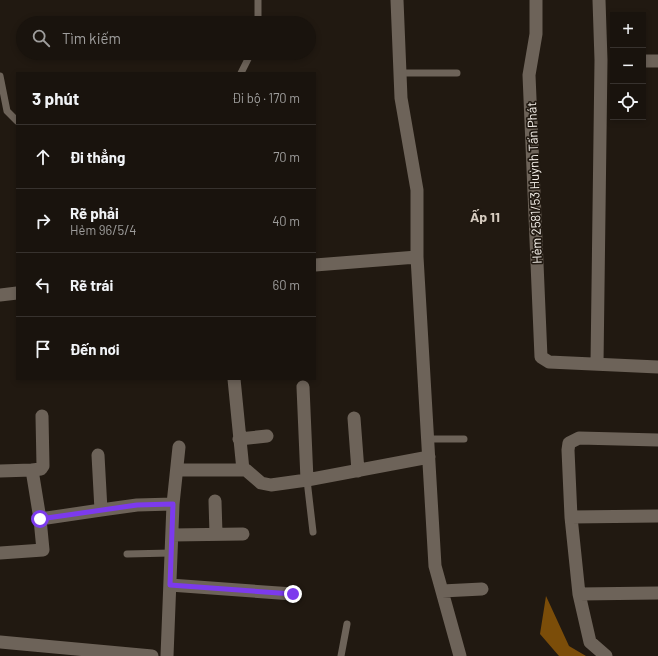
<!DOCTYPE html>
<html lang="vi">
<head>
<meta charset="utf-8">
<style>
	body { margin:0; font-family:Barlow,sans-serif; background:#26201b; color:#f1f3f6 }
	.controls { position:absolute; right:12px; top:12px; display:grid; overflow:hidden; border-radius:0px; box-shadow:0 2px 6px #0003 }
	.controls button { width:36px; height:36px; display:grid; place-items:center; padding:0; border:0; border-bottom:1px solid #37322e; background:#19130d; color:#f1f3f6; font:20px sans-serif }
	.stop { position:absolute; width:12px; height:12px; margin:-9px; border:3px solid #7c3aed; border-radius:50%; background:#fff }
	.stop.end { background:#7c3aed; border-color:#fff; box-shadow:0 1px 4px #0008 }
	.list { margin:0; padding:0; list-style:none }
	h2 { display:flex; justify-content:space-between; align-items:center; height:52px; margin:0; padding:0 16px; font-size:17px }
	h2 small { font-size:13px; font-weight:400; color:#9f9e9d }
	.list li { display:grid; grid-template-columns:26px 1fr auto; gap:12px; align-items:center; box-sizing:border-box; height:64px; padding:0 16px; border-top:1px solid #37322e }
	.list b { display:block; font-size:15px; white-space:nowrap }
	.list p { margin:0; font-size:13px; white-space:nowrap; color:#9f9e9d }
	.list em { font-size:13px; font-style:normal; color:#9f9e9d }
	.icon { flex:none; width:22px; height:22px; fill:none; stroke:currentColor; stroke-width:2; stroke-linecap:round; stroke-linejoin:round }
	.map { position:relative; flex:none; width:658px; height:656px; overflow:hidden }
	.search { position:absolute; background:#19130d; box-shadow:0 2px 6px #0003; left:16px; top:16px; width:300px; height:44px; display:flex; align-items:center; gap:10px; box-sizing:border-box; padding:0 14px; border-radius:22px; color:#9f9e9d; font-size:15px }
	.panel { position:absolute; background:#19130d; box-shadow:0 2px 6px #0003; left:16px; top:72px; width:300px; height:308px; border-radius:0px }
	.map>svg:first-child { display:block }
</style>
</head>
<body>
<div class="map">
<svg width="658" height="656" viewBox="0 0 658 656">
	<rect width="100%" height="100%" fill="#211911"/>
	<!-- water -->
	<path fill="#7b4d09" d="M546 596 569 646 586 656H559L540 634Z"/>
	<g fill="none" stroke-linecap="round" stroke-linejoin="round">
		<!-- lane -->
		<path stroke="#6d6359" stroke-width="7" d="M258 0V23
			M241 73 251 53
			M399 73H457
			M0 76 7 111 17 121
			M428 439H464
			M307 480 313 532
			M127 554 171 553
			M341 656 347 624"/>
		<!-- street -->
		<path stroke="#6d6359" stroke-width="13" d="M397 0 401 98 417 190V257L435 566 460 656
			M536 0V34L529 75 541 357 549 362 658 367
			M643 61H658
			M315 265 417 257
			M0 295 17 293
			M597 364 601 60 599 0
			M234 379 243 470
			M303 387 307 480
			M354 418 358 471
			M239 439 267 436
			M658 440 579 438 569 443 568 450 571 517 579 594 658 593
			M98 455 101 510 137 505 173 504
			M32 470 41 469 43 466 42 416
			M177 470H246L261 483 271 485 307 480 429 457
			M0 471 32 470 40 519
			M215 501 216 534
			M571 517 658 516
			M172 535 243 534
			M0 553 43 550 40 519 101 510
			M170 585 293 594
			M442 591 482 589
			M579 594 590 642 606 656
			M0 642 152 656
			M167 656 173 504 179 447"/>
	</g>
	<g fill="none" stroke-linecap="round" stroke-linejoin="round">
		<!-- route -->
		<path stroke="#7c3aed" stroke-width="5" d="M40 519 137 505 173 504 170 585 293 594"/>
	</g>
	<g text-anchor="middle" dominant-baseline="central" stroke-width="3.5" stroke-linejoin="round" paint-order="stroke">
		<!-- street labels -->
		<g font-size="13" fill="#f9f4ee" stroke="#211911">
			<text transform="translate(534 183) rotate(-92)">Hẻm 2581/53 Huỳnh Tấn Phát</text>
		</g>
		<!-- neighbourhood labels -->
		<g font-size="14" font-weight="bold" fill="#d6cbbf" stroke="#211911">
			<text x="485" y="216">Ấp 11</text>
		</g>
	</g>
</svg>
<div class="controls">
<button>+</button>
<button>−</button>
<button><svg class="icon" aria-label="locate" viewBox="0 0 24 24"><circle cx="12" cy="12" r="6"/><path d="M12 2v4M12 18v4M2 12h4M18 12h4"/></svg></button>
</div>
<div class="stop" style="left:40px;top:519px"></div>
<div class="stop end" style="left:293px;top:594px"></div>
<div class="search"><svg class="icon" aria-label="search" viewBox="0 0 24 24"><circle cx="10" cy="10" r="6"/><path d="M15 15l6 6"/></svg>Tìm kiếm</div>
<section class="panel">
<h2>3 phút<small>Đi bộ · 170 m</small></h2>
<ul class="list">
<li><svg class="icon" aria-label="ahead" viewBox="0 0 24 24"><path d="M12 20V5M6 11l6-6 6 6"/></svg><div><b>Đi thẳng</b></div><em>70 m</em></li>
<li><svg class="icon" aria-label="right" viewBox="0 0 24 24"><path d="M7 20v-9h11M14 6l5 5-5 5"/></svg><div><b>Rẽ phải</b><p>Hẻm 96/5/4</p></div><em>40 m</em></li>
<li><svg class="icon" aria-label="left" viewBox="0 0 24 24"><path d="M17 20v-9H6M10 6l-5 5 5 5"/></svg><div><b>Rẽ trái</b></div><em>60 m</em></li>
<li><svg class="icon" aria-label="arrive" viewBox="0 0 24 24"><path d="M6 21V4h12l-3 4 3 4H6"/></svg><div><b>Đến nơi</b></div></li>
</ul>
</section>
</div>
</body>
</html>
